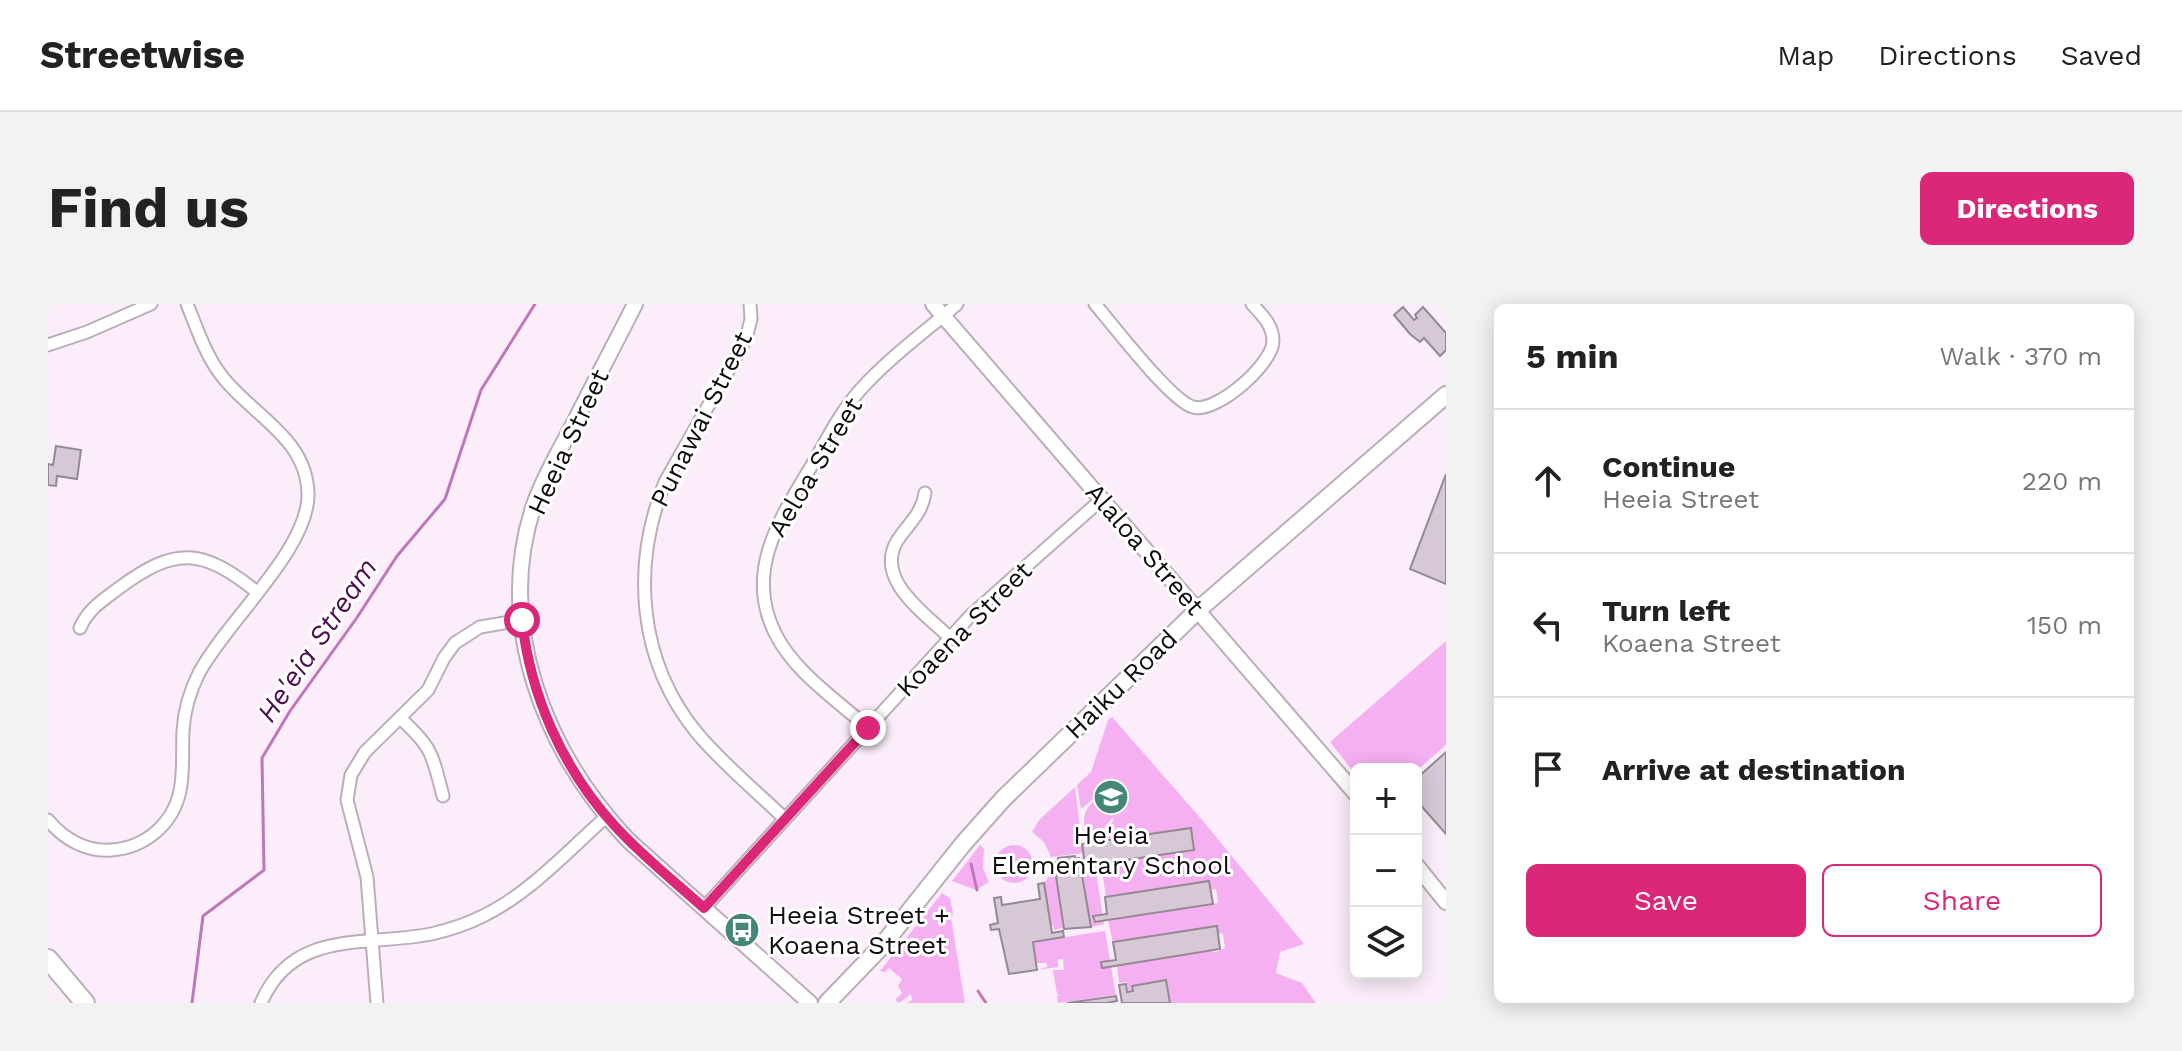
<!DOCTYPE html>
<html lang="en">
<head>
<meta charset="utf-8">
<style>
	body { margin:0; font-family:"Work Sans",sans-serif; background:#f2f2f2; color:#222 }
	.controls { position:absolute; right:24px; bottom:24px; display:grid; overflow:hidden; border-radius:12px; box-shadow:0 4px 20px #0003 }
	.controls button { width:72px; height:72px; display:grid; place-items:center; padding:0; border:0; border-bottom:2px solid #e0e0e0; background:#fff; color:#222; font:40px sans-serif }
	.stop { position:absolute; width:24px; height:24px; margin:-18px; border:6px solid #db2777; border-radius:50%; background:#fff }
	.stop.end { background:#db2777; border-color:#fff; box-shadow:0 2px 8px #0008 }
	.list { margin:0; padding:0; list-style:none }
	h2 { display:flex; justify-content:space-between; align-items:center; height:104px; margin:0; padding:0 32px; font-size:34px }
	h2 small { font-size:26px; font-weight:400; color:#767676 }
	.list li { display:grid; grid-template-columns:52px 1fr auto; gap:24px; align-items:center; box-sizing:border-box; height:144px; padding:0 32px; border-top:2px solid #e0e0e0 }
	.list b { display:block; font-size:30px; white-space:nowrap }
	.list p { margin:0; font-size:26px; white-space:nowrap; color:#767676 }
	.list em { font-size:26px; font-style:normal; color:#767676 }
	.actions { display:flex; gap:16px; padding:24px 32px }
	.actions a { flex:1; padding:18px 0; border:2px solid #db2777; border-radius:12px; text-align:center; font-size:28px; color:#db2777 }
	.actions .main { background:#db2777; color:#fff }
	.icon { flex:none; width:44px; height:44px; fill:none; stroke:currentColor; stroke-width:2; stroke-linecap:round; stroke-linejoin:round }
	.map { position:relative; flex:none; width:1398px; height:699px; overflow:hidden; border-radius:12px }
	header { display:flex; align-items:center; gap:48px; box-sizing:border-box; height:112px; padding:0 40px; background:#fff; border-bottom:2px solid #e0e0e0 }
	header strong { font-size:38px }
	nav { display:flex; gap:44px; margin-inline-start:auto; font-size:28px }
	.intro { display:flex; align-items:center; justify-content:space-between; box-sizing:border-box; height:192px; padding:0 48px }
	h1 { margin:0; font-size:56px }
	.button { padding:20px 36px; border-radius:12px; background:#db2777; color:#fff; font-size:28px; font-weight:700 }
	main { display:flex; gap:48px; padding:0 48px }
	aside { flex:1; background:#fff; border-radius:12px; box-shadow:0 4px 20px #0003 }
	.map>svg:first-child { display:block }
</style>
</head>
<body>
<header>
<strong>Streetwise</strong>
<nav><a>Map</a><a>Directions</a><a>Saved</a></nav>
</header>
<div class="intro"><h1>Find us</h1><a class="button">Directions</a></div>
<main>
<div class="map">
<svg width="1398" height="699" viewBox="0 0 1398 699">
	<rect width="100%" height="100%" fill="#fbeefa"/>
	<!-- green -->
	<path fill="#f4b0f1" d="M1398 337V441L1368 467 1308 465V471L1282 438Z
		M1064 413 1155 517 1256 640 1232 648 1228 669 1254 679 1268 699H1121L1118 677 1084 682 1085 686H1080L1079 678 1071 679 1069 662 1161 647 1168 648 1177 644 1175 630 1170 629 1168 623 1065 639 1060 616 1170 599 1168 585 1163 586 1160 577 1058 593 1053 560 1145 545 1142 524 1038 540 1049 537 1066 516 1064 514 1049 535 1038 537C1033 505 1037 502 1062 487L1057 485 1033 505 1029 481 1043 468 1060 416Z
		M1027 483 1035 549 1003 553 996 538 984 528 991 516Z
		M947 560a19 19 0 1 1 38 0a19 19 0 1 1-38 0Z
		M932 541 936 545 935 564 941 578 928 586 904 577Z
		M1036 553 1037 562 1047 561 1056 620 1043 623 1031 554Z
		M1006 556 1015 624 1006 626 1005 621H1002L996 580 1001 572 1002 557Z
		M894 589 902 594 905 610 903 614 917 699H859L864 696 863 690 851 699 847 696 854 689 850 682 854 675 841 664 837 668 832 667Z
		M1057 627 1062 656 1053 658V664L1063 663 1068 691 1010 699 1009 692H1012L1009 690 1005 666H1016L1015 655H1010V663L989 666 999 663V659H989L985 638Z"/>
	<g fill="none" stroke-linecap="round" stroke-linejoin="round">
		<!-- stream -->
		<path stroke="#bf77bc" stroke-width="3" d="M923 560 929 586
			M930 687 938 699
			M144 699 155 612 216 566 214 454 242 407 308 315 349 252 397 195 433 86 487 0"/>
	</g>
	<!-- building -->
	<path fill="#d6c9d5" stroke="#948893" stroke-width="2" d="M1355 3 1366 16 1369 14 1367 11 1375 3 1398 29V46L1392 52 1376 34 1372 38 1362 30 1346 11Z
		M8 142 33 146 29 175 9 172 8 182 0 181V160L5 161Z
		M1398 170V280L1362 265Z
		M1398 448V530L1368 496V475Z
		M1143 524 1146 546 1037 562 1034 540Z
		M1027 552 1028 555 1031 554 1043 623 1016 625 1006 559 1010 557V554Z
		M1161 577 1165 600 1047 618 1045 612 1059 610 1057 593Z
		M996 579 1004 629 1015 627 1016 633 985 638 989 666 961 670 951 625 943 626 942 621 950 619 946 594 953 593 954 601 992 595 990 580Z
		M1169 622 1172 645 1054 664 1053 658 1068 656 1065 638Z
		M1118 676 1122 699H1074L1071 681 1078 680 1079 688 1085 687 1084 682Z
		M1068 692 1069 697 1058 699H1019Z"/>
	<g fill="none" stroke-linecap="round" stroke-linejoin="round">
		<defs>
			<path id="minor" d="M702 0 703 15 698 35 617 178C583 262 590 357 649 429 675 460 708 487 737 515
				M1047 0C1065 21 1123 97 1145 103 1168 110 1225 60 1225 37 1225 21 1214 11 1204 0
				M0 41 39 28 103 0
				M877 189C874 210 860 220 849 237 826 276 878 310 902 334
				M32 324C40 305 55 296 71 284 128 242 154 244 209 288
				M352 414C385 444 384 450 395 492
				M820 424C789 396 746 368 727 329 695 265 735 210 767 156 781 131 794 106 813 85 842 53 877 28 909 0
				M0 516C16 535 38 548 63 546 97 544 125 520 132 487 136 468 134 447 135 427 136 407 142 387 151 369 178 318 261 245 260 190 259 133 203 111 173 71 157 50 149 24 139 0
				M656 604 923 311 1054 195
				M213 699C245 624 318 643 383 630 401 626 419 620 435 612 482 589 520 547 559 512
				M329 699 319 573 299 496 303 471 317 448 380 386 396 354 407 339 432 323 474 316"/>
			<path id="tertiary" d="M587 0C567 40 546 79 526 119 512 146 496 172 486 201 446 321 497 448 580 536L762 699
				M885 0 1308 490
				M1368 561 1398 598"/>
			<path id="secondary" d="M779 699 833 643 915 540 955 495 1150 306 1398 91"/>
			<path id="primary" d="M0 655 37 699"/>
		</defs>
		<!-- minor casing -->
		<use href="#minor" stroke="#bbaeba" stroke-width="15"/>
		<!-- tertiary casing -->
		<use href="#tertiary" stroke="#bbaeba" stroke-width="18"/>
		<!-- secondary casing -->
		<use href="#secondary" stroke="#bbaeba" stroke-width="20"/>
		<!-- primary casing -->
		<use href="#primary" stroke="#bbaeba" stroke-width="22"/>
		<!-- minor -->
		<use href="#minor" stroke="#fff" stroke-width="11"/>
		<!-- tertiary -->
		<use href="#tertiary" stroke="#fff" stroke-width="14"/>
		<!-- secondary -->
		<use href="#secondary" stroke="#fff" stroke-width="16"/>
		<!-- primary -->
		<use href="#primary" stroke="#fff" stroke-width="18"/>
	</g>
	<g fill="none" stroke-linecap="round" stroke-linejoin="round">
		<!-- route -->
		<path stroke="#db2777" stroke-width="10" d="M474 316C482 391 515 465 566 521 593 551 626 577 656 604L820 424"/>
	</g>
	<!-- icons -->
	<defs>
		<symbol id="school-disc" viewBox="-11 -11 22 22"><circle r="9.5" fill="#448779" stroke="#fff"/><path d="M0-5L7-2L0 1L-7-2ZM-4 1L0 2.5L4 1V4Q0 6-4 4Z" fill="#fff"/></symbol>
		<symbol id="bus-disc" viewBox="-11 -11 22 22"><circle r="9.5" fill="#448779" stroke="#fff"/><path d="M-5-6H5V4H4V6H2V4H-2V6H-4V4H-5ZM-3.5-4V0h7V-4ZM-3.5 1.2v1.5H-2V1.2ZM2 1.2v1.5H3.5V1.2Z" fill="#fff"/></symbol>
	</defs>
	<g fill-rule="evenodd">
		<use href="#school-disc" x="1043" y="473" width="40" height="40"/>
		<use href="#bus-disc" x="674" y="606" width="40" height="40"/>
	</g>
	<g text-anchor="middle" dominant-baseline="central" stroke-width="6" stroke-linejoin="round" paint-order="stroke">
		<!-- street labels -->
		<g font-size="26" fill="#100c10" stroke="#fff">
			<text transform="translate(653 115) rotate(-63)">Punawai Street</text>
			<text transform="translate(520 138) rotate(-65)">Heeia Street</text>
			<text transform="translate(767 163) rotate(-59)">Aeloa Street</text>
			<text transform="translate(1097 245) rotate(49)">Alaloa Street</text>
			<text transform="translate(916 325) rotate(-45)">Koaena Street</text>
			<text transform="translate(1073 380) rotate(-44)">Haiku Road</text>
		</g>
		<!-- poi labels -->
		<g font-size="26" fill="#100c10" stroke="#fff">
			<text x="1063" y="531">He'eia<tspan x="1063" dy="30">Elementary School</tspan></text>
			<text x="720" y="611" text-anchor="start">Heeia Street +<tspan x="720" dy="30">Koaena Street</tspan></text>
		</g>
		<!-- water labels -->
		<g font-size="28" font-style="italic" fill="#500f50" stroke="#fff">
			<text transform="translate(269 336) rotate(-56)">He'eia Stream</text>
		</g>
	</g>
</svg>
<div class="controls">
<button>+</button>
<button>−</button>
<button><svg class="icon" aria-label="layers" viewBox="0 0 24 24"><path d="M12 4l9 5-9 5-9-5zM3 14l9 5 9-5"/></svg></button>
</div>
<div class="stop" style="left:474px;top:316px"></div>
<div class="stop end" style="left:820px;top:424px"></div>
</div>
<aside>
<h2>5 min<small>Walk · 370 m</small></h2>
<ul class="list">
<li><svg class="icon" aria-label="ahead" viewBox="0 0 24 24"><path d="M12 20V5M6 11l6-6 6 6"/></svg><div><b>Continue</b><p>Heeia Street</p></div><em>220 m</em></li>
<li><svg class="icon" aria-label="left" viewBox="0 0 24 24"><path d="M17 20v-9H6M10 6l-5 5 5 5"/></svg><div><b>Turn left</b><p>Koaena Street</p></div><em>150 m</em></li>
<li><svg class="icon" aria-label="arrive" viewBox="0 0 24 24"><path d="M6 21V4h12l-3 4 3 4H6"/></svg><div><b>Arrive at destination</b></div></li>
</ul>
<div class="actions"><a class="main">Save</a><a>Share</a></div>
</aside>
</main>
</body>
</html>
